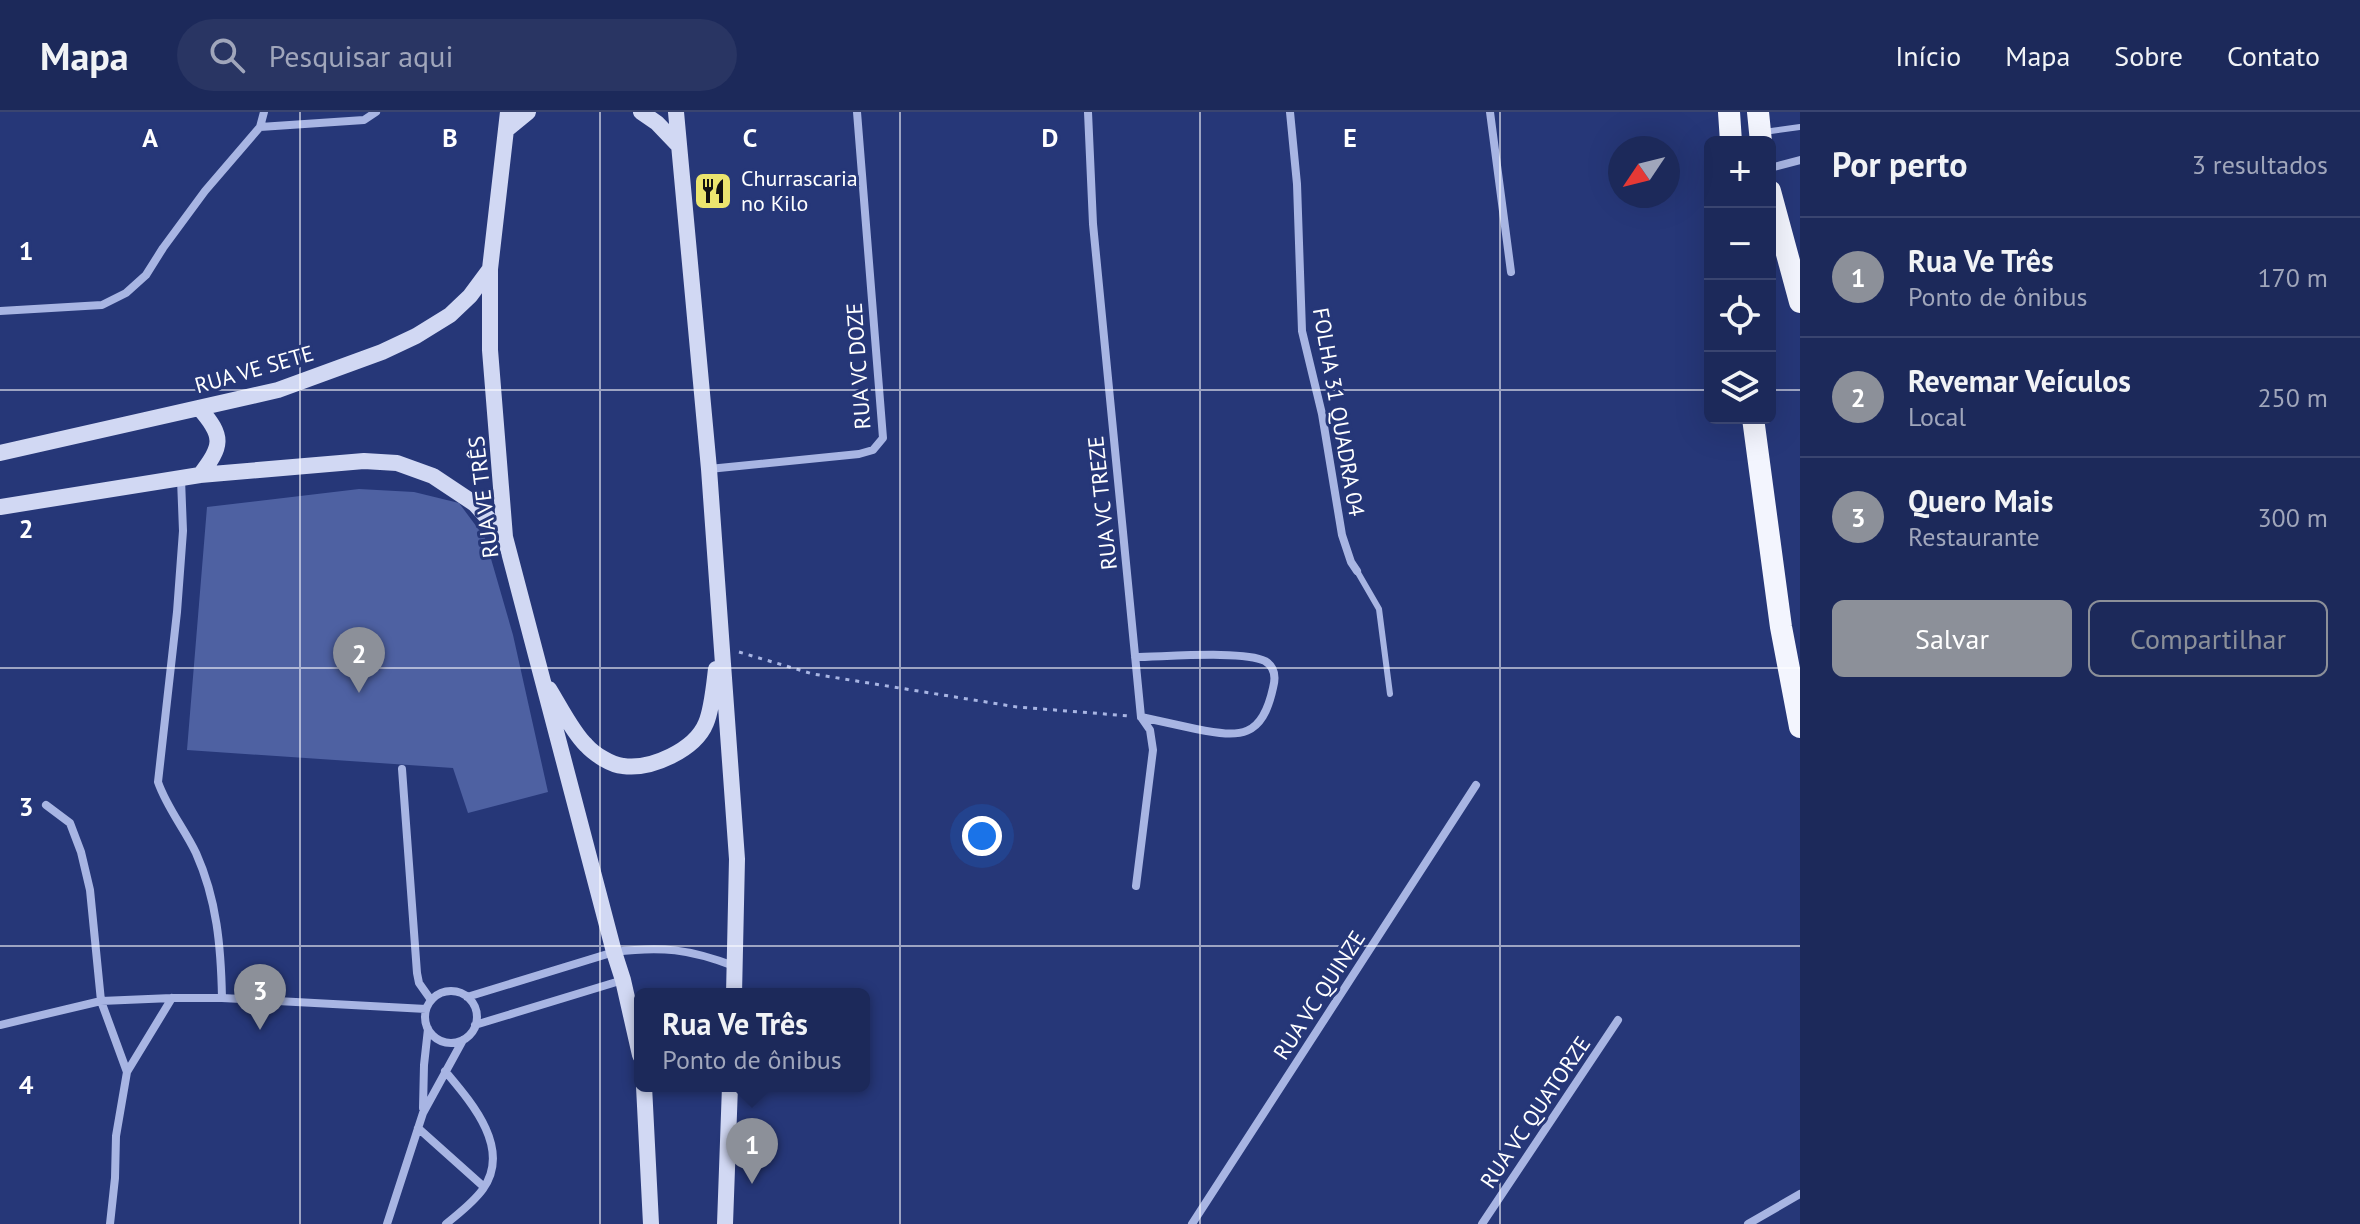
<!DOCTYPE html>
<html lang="pt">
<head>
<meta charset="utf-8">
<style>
	body { margin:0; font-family:"PT Sans",sans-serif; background:#293563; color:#f1f3f6 }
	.controls { position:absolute; right:24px; top:24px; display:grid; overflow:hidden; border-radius:12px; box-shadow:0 8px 32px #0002 }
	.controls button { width:72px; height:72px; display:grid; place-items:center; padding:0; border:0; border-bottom:2px solid #3a4570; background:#1c295a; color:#f1f3f6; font:40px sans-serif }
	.compass { position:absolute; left:1608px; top:24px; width:72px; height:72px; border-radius:50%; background:#1c295a; box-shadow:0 8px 32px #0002; rotate:235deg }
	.you { position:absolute; left:982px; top:724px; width:28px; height:28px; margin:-20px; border:6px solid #fff; border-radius:50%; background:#1a73e8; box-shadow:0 0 0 12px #1a73e833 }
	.badge { display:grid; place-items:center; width:52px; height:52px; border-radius:50%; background:#8c9099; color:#fff; font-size:26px; font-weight:700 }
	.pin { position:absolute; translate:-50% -66px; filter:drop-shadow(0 2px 4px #0008) }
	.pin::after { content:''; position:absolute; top:42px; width:28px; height:24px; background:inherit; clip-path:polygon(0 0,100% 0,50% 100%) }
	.popup { position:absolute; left:634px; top:876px; width:236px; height:104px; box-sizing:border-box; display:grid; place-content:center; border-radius:12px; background:#1c295a; filter:drop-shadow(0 2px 6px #0005); font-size:26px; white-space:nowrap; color:#a0a6bb }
	.popup b { font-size:30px; color:#f1f3f6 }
	.popup::after { content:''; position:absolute; left:50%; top:100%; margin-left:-16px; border:16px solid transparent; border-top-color:#1c295a }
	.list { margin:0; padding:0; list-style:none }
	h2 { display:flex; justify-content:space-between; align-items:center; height:104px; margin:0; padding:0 32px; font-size:34px }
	h2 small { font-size:26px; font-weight:400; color:#a0a6bb }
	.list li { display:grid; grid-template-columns:52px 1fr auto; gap:24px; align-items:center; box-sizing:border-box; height:120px; padding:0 32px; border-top:2px solid #3a4570 }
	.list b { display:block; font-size:30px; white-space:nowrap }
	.list p { margin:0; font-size:26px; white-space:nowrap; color:#a0a6bb }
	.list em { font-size:26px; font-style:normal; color:#a0a6bb }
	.actions { display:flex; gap:16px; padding:24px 32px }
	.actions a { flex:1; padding:18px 0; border:2px solid #8c9099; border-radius:12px; text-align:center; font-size:28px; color:#8c9099 }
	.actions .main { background:#8c9099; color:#fff }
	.icon { flex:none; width:44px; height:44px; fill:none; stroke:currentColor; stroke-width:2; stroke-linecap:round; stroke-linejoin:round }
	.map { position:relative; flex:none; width:1800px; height:1112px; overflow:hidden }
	header { display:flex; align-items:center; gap:48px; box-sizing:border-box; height:112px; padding:0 40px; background:#1c295a; border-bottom:2px solid #3a4570 }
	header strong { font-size:38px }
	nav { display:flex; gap:44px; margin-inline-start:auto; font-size:28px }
	.search { width:560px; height:72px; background:#293563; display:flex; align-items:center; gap:20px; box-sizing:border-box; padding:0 28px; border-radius:44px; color:#a0a6bb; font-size:30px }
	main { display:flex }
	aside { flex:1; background:#1c295a }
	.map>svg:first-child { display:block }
</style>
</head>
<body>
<header>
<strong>Mapa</strong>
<div class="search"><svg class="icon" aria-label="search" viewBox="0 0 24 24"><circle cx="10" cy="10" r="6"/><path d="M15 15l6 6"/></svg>Pesquisar aqui</div>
<nav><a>Início</a><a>Mapa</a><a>Sobre</a><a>Contato</a></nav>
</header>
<main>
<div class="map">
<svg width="1800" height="1112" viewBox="0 0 1800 1112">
	<rect width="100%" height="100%" fill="#263778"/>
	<!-- building -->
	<path fill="#4e61a2" d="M359 377 414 380 459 391 485 426 513 523 548 680 468 701 453 656 187 638 207 395Z"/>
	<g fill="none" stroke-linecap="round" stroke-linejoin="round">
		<!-- path -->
		<path stroke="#a8b5e3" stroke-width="3" stroke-dasharray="4 6" stroke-linecap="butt" d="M739 540 813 562 1017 595 1130 604"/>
		<!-- service -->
		<path stroke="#a8b5e3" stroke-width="6" d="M1764 20 1800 15
			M1357 459 1379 497 1390 582"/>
		<!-- minor -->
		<path stroke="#a8b5e3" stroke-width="8" d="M1088 0 1093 112 1141 605 1150 618 1153 638 1136 774
			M1290 0 1297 72 1302 219 1322 302 1342 423 1351 450 1357 459
			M1490 0 1511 160
			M260 15 364 8 376 0
			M1770 56 1800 48
			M0 199 102 193 126 181 146 163 163 136 205 79 260 15 264 0
			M709 357 859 342 873 338 883 326 857 0
			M181 367 183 419 177 500 158 670C167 696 184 716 196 741 217 788 221 835 222 886
			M1135 545C1162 545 1244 538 1265 549 1275 555 1276 565 1273 576 1262 626 1241 626 1196 617 1178 613 1160 609 1141 605
			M402 657 417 861 419 871 431 888
			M46 693 70 711 81 740 90 778 101 889 127 960
			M425 905a26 26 0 1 1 52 0a26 26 0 1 1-52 0Z
			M467 885 614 840C662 834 689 837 734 854
			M0 913 101 889 172 886H222L426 897
			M475 913 623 868
			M445 959C471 990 512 1036 483 1077 473 1091 459 1101 446 1112
			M423 996 424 953 428 917
			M418 1016 484 1075
			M110 1112 115 1066 116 1024 127 960 172 886
			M387 1112 423 1001 463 928
			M1192 1112 1476 673
			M1482 1112 1618 908
			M1748 1112 1800 1082"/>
		<!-- secondary -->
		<path stroke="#d1d8f3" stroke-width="16" d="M508 0 490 157V238L505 425 614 840 623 868 640 943
			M641 0 657 11 679 34
			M676 0 709 357 737 747 734 882
			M506 18 528 0
			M199 296C225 325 222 334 200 363
			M0 341 278 278 382 240 416 224 450 203 470 184 490 157
			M0 395 200 363 364 349 397 351 433 364 475 392 505 425
			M549 577C559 593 573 621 586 633 594 642 611 653 623 654 651 658 695 638 706 611 712 597 714 573 716 557
			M644 974 651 1112
			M725 1112 730 974"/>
		<!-- trunk -->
		<path stroke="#f3f5fe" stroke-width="22" d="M1729 0 1731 30
			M1758 0 1761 30
			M1770 79 1800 190
			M1753 306 1781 515 1800 615"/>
	</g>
	<!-- grid -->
	<path fill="none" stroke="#fff" stroke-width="2" stroke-opacity="0.55" d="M300 0V1112M600 0V1112M900 0V1112M1200 0V1112M1500 0V1112M0 278H1710M1770 278H1800M0 556H1800M0 834H1800"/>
	<!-- icons -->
	<defs>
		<symbol id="restaurant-square" viewBox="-11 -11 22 22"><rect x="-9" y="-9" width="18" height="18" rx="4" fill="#ebe46e" stroke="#263778"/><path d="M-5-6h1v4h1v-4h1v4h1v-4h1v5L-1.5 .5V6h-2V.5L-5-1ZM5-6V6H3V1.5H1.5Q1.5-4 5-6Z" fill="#111"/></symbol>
	</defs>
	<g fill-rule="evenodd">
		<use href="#restaurant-square" x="691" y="57" width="44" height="44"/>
	</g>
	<g text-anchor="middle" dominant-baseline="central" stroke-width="6" stroke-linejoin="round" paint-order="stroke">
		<!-- poi labels -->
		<g font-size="22" fill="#fff" stroke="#263778" text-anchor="start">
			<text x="741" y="66">Churrascaria<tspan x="741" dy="25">no Kilo</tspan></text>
		</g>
		<!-- street labels -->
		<g font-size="22" fill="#fff" stroke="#263778">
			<text transform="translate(858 254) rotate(-94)">RUA VC DOZE</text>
			<text transform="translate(254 257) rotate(-16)">RUA VE SETE</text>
			<text transform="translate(1339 300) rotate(80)">FOLHA 31 QUADRA 04</text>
			<text transform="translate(483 385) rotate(-97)">RUA VE TRÊS</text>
			<text transform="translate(1102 391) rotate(-96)">RUA VC TREZE</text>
			<text transform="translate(1319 883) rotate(-57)">RUA VC QUINZE</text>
			<text transform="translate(1535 1000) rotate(-56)">RUA VC QUATORZE</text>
		</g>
	</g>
	<g font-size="26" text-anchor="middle" font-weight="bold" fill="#fff" stroke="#263778" stroke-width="6" stroke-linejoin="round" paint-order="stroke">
		<text x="150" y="35">A</text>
		<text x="450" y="35">B</text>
		<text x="750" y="35">C</text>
		<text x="1050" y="35">D</text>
		<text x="1350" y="35">E</text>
		<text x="26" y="148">1</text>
		<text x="26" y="426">2</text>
		<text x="26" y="704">3</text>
		<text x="26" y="982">4</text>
	</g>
</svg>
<div class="controls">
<button>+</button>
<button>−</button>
<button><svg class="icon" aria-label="locate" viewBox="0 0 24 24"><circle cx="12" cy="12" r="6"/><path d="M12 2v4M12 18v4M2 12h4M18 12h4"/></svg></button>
<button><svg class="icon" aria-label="layers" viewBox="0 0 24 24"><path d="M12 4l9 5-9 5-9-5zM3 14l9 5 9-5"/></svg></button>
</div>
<svg class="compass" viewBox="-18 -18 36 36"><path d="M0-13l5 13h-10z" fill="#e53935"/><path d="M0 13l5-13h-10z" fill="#a0a6bb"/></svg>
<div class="you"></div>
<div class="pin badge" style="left:752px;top:1072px">1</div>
<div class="popup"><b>Rua Ve Três</b>Ponto de ônibus</div>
<div class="pin badge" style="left:359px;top:581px">2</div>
<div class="pin badge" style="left:260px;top:918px">3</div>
</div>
<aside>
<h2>Por perto<small>3 resultados</small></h2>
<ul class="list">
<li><span class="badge">1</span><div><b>Rua Ve Três</b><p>Ponto de ônibus</p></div><em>170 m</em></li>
<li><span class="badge">2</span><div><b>Revemar Veículos</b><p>Local</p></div><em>250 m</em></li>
<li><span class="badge">3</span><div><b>Quero Mais</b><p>Restaurante</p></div><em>300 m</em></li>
</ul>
<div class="actions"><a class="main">Salvar</a><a>Compartilhar</a></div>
</aside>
</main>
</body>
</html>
